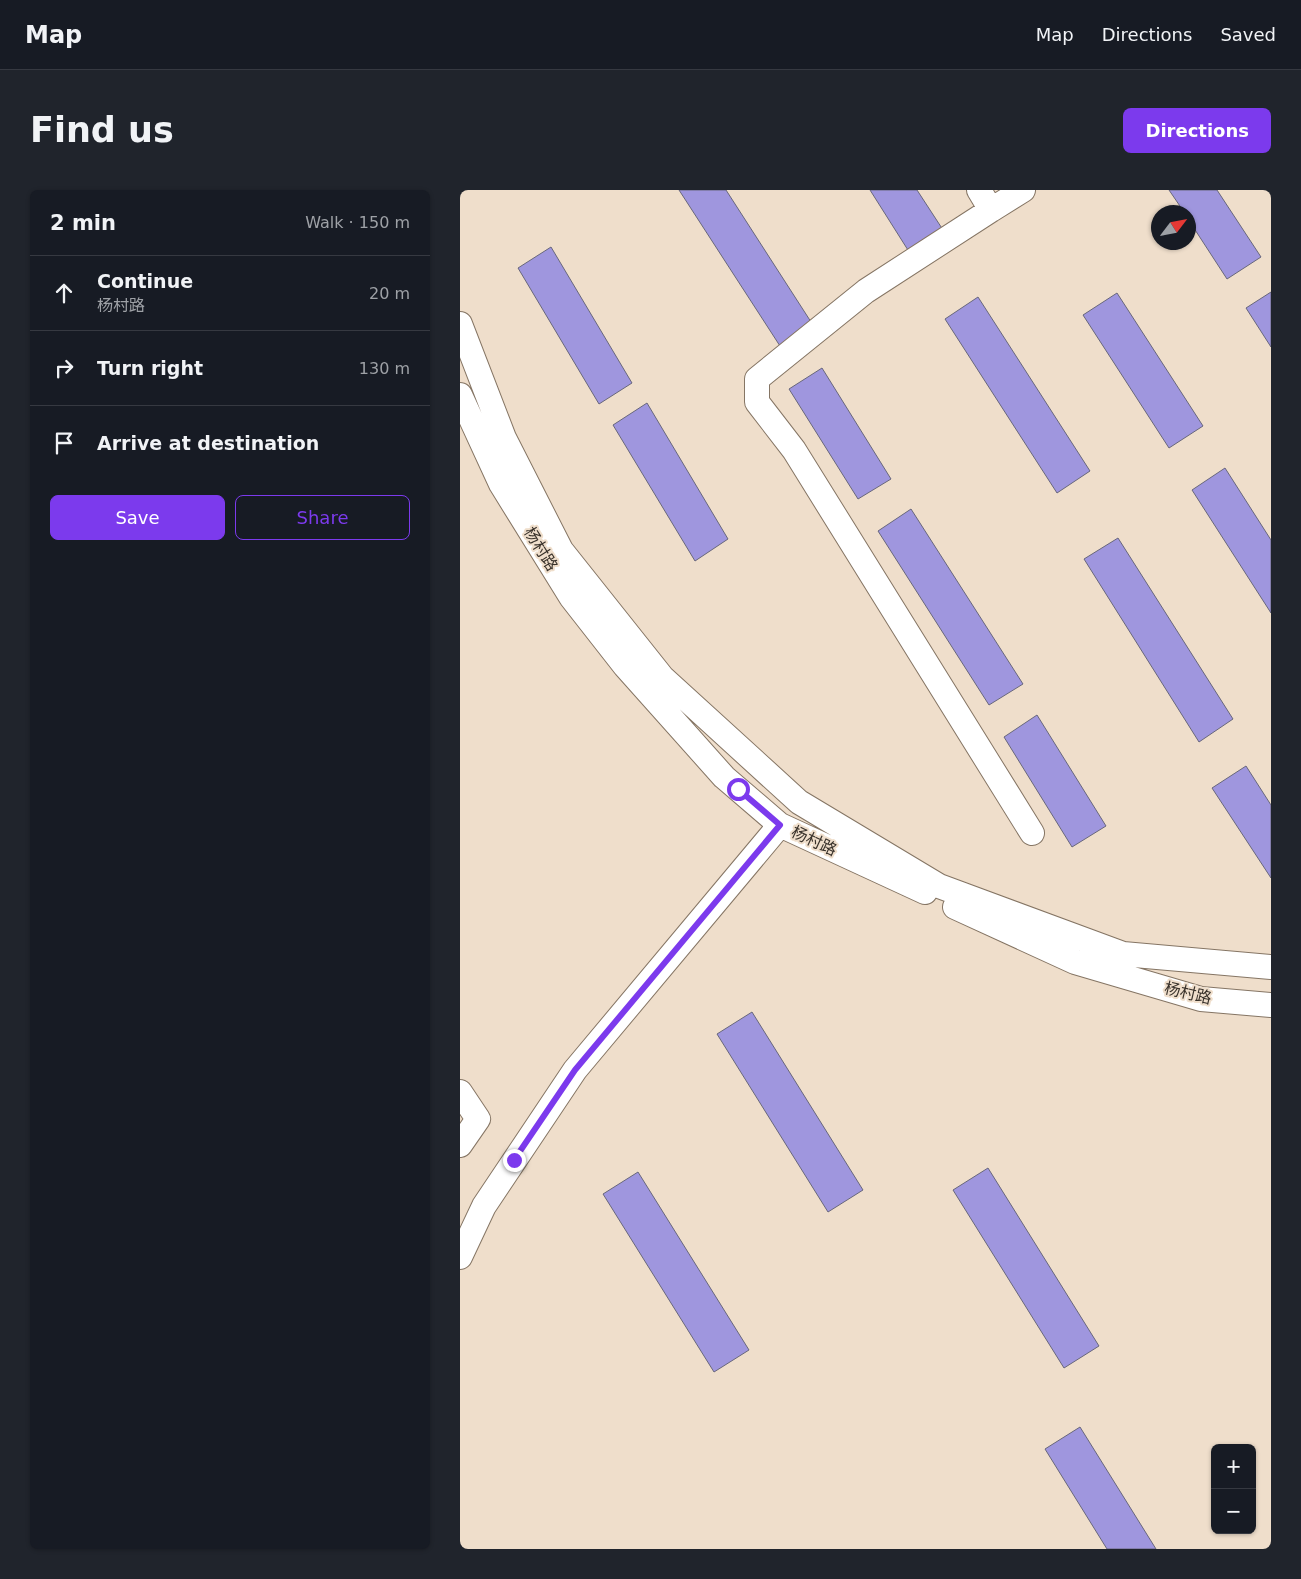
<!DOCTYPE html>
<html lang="en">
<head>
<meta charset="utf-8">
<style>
	body { margin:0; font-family:"DejaVu Sans","Noto Sans SC",sans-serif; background:#20242c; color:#f1f3f6 }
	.controls { position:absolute; right:15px; bottom:15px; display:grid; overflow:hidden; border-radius:8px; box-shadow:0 1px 4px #0004 }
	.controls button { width:45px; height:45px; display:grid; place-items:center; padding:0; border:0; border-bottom:1px solid #363941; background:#171b24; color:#f1f3f6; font:25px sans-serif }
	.compass { position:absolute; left:691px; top:15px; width:45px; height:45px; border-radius:50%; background:#171b24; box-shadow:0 1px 4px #0004; rotate:58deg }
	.stop { position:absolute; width:15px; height:15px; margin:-11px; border:4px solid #7c3aed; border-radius:50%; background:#fff }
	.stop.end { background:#7c3aed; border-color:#fff; box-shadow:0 1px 5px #0008 }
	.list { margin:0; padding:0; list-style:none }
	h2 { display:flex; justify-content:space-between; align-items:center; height:65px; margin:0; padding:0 20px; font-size:21px }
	h2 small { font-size:16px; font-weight:400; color:#9ea1a6 }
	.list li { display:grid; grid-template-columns:32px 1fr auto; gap:15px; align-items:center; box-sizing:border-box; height:75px; padding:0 20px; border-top:1px solid #363941 }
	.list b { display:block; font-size:19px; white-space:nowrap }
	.list p { margin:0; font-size:16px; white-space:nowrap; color:#9ea1a6 }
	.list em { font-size:16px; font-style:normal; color:#9ea1a6 }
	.actions { display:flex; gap:10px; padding:15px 20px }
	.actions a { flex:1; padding:11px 0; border:1px solid #7c3aed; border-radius:8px; text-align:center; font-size:18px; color:#7c3aed }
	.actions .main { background:#7c3aed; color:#fff }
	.icon { flex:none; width:28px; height:28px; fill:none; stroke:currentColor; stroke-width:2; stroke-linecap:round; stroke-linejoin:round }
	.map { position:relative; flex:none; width:811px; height:1359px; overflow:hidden; border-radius:8px }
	header { display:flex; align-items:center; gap:30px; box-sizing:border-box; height:70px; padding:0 25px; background:#171b24; border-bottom:1px solid #363941 }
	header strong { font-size:24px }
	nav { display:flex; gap:28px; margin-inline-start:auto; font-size:18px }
	.intro { display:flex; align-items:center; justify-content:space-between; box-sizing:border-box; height:120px; padding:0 30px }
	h1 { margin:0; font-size:35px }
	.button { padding:12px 22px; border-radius:8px; background:#7c3aed; color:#fff; font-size:18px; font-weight:700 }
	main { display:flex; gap:30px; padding:0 30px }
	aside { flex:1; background:#171b24; border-radius:8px; box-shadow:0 1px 4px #0004 }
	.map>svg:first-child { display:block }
</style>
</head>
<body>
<header>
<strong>Map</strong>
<nav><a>Map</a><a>Directions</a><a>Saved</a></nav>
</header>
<div class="intro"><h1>Find us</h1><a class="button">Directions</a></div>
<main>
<aside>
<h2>2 min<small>Walk · 150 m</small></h2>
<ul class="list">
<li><svg class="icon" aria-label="ahead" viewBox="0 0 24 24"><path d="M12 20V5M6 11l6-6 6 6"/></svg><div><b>Continue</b><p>杨村路</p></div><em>20 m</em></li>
<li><svg class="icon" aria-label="right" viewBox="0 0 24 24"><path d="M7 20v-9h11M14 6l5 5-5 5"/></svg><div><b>Turn right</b></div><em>130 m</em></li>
<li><svg class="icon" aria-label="arrive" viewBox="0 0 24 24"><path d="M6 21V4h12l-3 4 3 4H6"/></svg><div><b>Arrive at destination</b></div></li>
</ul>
<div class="actions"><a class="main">Save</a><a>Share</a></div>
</aside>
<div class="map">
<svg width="811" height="1359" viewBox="0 0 811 1359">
	<rect width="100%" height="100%" fill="#efdecb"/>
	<!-- building -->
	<path fill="#9f96de" stroke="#68677b" d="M219 0H266L353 135 320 156Z
		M410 0H457L487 46 453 68Z
		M709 0H757L801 67 767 89 728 29V22H724Z
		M91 57 172 193 139 214 58 78Z
		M811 102V157L786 118Z
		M657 103 743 236 709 258 623 125Z
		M518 107 630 281 597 303 485 129Z
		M362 178 431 289 398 309 329 199Z
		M187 213 268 349 235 371 153 235Z
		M765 278 811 350V423L732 300Z
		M451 319 563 494 529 515 418 341Z
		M658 348 773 529 739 552 624 369Z
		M577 525 646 636 612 657 544 547Z
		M786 576 811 615V688L752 598Z
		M292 822 403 1000 368 1022 257 844Z
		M528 978 639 1156 604 1178 493 1000Z
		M178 982 289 1160 254 1182 143 1004Z
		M620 1237 696 1359H647L585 1259Z"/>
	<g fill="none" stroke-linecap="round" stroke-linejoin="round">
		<defs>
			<path id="minor" d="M519 0 531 20 563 0
				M531 20 406 101 297 189V212L334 260 572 643
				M0 134 44 248 101 360 202 487 339 612 479 696 663 764 811 777
				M0 205 41 294 111 407 165 476 264 587 320 635 465 702
				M495 717 615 772 741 809 811 815
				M0 902 18 929 0 955
				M0 1067 24 1016 115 880 320 635"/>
		</defs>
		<!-- minor casing -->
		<use href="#minor" stroke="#857564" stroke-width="26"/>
		<!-- minor -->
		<use href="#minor" stroke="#fff" stroke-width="24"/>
	</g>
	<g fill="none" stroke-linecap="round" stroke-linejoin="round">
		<!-- route -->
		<path stroke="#7c3aed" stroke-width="6" d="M54 970 115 880 320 635 278 599"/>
	</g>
	<g text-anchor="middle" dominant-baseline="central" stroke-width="4" stroke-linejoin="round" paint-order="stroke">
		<!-- street labels -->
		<g font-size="16" fill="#38312a" stroke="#efdecb">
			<text transform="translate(81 359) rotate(58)">杨村路</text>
			<text transform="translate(354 651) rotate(25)">杨村路</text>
			<text transform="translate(728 803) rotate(13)">杨村路</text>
		</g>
	</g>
</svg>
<div class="controls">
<button>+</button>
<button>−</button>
</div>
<svg class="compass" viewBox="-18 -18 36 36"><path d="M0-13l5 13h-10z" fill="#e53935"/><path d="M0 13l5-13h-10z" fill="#9ea1a6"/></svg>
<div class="stop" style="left:278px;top:599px"></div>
<div class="stop end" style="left:54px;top:970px"></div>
</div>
</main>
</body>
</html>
